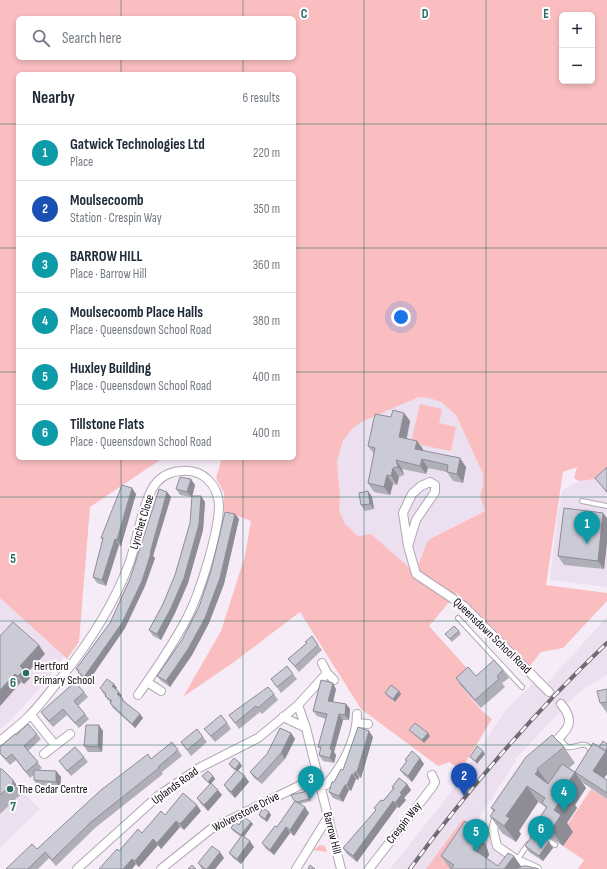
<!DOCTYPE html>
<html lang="en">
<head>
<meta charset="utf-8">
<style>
	body { margin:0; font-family:"Sofia Sans Condensed",sans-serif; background:#f6f6f7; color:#1f2937 }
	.controls { position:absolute; right:12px; top:12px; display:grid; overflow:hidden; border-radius:6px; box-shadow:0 2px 6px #0003 }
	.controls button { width:36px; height:36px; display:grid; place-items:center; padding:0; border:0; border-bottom:1px solid #e0e1e3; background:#fff; color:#1f2937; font:20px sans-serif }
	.you { position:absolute; left:401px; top:317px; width:14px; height:14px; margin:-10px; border:3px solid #fff; border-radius:50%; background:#1a73e8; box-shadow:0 0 0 6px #1a73e833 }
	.badge { display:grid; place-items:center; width:26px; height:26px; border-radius:50%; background:#0f766e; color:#fff; font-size:13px; font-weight:700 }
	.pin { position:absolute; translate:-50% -33px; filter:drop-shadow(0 1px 2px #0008) }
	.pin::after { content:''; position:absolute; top:21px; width:14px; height:12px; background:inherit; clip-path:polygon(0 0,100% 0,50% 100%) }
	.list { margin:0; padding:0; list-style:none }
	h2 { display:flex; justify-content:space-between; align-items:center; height:52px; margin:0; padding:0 16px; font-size:17px }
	h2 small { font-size:13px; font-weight:400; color:#747a83 }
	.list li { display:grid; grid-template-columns:26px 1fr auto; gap:12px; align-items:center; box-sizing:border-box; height:56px; padding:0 16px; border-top:1px solid #e0e1e3 }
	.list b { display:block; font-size:15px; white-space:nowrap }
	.list p { margin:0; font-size:13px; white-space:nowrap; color:#747a83 }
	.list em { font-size:13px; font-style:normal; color:#747a83 }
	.icon { flex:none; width:22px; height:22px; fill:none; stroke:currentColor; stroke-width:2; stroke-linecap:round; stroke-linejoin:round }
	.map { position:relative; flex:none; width:607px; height:869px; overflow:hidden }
	.search { position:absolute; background:#fff; box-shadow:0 2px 6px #0003; left:16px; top:16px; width:280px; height:44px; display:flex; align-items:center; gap:10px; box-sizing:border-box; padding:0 14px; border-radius:6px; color:#747a83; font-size:15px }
	.panel { position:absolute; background:#fff; box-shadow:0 2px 6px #0003; left:16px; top:72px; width:280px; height:388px; border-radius:6px }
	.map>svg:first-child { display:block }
</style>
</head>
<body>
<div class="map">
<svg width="607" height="869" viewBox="0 0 607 869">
	<rect width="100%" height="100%" fill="#f5ecf8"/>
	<!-- built -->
	<path fill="#ecdff0" d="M419 397 429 398 441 402 456 415 483 474V485L480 496 485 511 428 540 417 568 413 571 371 535 358 536 345 524 339 510 340 497 337 461 343 441 350 431 361 422Z
		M607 468V587L550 580 558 511 563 490 579 481 595 479Z
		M0 598 64 657 39 689 10 721 0 729Z
		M607 617V675L579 692 515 759 516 761 474 826 506 856 536 869H390L451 792 505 711 533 683 542 689 554 701 558 696 547 683Z
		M0 770 40 809 0 848Z"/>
	<!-- green -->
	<path fill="#fabec1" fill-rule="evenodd" d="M0 0H607V469L595 479 579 481 574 478 577 467 563 472 546 585 607 593V601L563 648 541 652 529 667 457 593 429 626 473 675 461 686 482 711 492 719 461 770 449 762 438 766 361 709 300 612 234 662 183 697 221 631 245 556 251 521 224 511V493L216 478 222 458H294V74H18V458H163L90 507 79 642 67 659 0 598ZM562 15H592V81H562ZM18 18H294V58H18ZM419 397 429 398 441 402 456 415 483 474V485L480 496 485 511 428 540 417 568 413 571 371 534 358 536 345 524 339 510 340 497 337 461 343 441 350 431 361 422Z
		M420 404 442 409 439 423 456 427 451 451 411 443Z
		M591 789 607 799V869H578L584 860 563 846 573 832 566 827Z
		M463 819 476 830 449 869H426Z
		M320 845 325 846 327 852 313 850Z"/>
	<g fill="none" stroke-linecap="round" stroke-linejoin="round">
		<!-- minor-tunnel -->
		<path stroke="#d2cad5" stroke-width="8" stroke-dasharray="8 4" stroke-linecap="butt" d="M549 692 561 704"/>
		<defs>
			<path id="service" d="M582 501 607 506
				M458 618 522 687
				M559 738 567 747C576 749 587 738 591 752
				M536 832 555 845
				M533 837 544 821
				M517 860 528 844"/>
			<path id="minor" d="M408 546 416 520 435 492V485L430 482 421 486 412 494 403 513 408 546 416 574 464 606 549 692
				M322 663 327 673 334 680
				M147 682 161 691
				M298 705 306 728 341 869
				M31 715 55 745
				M283 717 306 728
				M357 723 368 724
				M0 741C10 732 21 725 30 715 41 704 51 690 61 678 89 643 113 607 129 564 137 543 143 497 157 482 163 475 173 471 182 471 203 469 218 485 219 505 219 532 200 592 188 616 174 644 156 669 138 695
				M550 746C565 732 578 724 561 704
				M44 754 70 734
				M320 787 326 785C342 767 357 739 357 714
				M498 811 493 830 497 846 517 860 537 869
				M77 869 158 796 199 768 258 738 298 705 327 673
				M161 869 211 829 317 777
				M296 869 328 817
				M369 869 433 786 435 782 432 775"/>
		</defs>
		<!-- service casing -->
		<use href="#service" stroke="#b1a8b3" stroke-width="6"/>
		<!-- minor casing -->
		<use href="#minor" stroke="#b1a8b3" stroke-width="10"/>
		<!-- service -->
		<use href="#service" stroke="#fff" stroke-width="4"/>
		<!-- minor -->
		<use href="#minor" stroke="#fff" stroke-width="8"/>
		<defs>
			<path id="rail" d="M410 869C468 789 535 712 607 643"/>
		</defs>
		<!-- rail casing -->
		<use href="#rail" stroke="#716b73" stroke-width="4"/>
		<!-- rail -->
		<use href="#rail" stroke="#fefcfe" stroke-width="2.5" stroke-dasharray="8" stroke-linecap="butt"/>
	</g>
	<!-- wall -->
	<path fill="#afaeb9" d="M404 413 410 421 407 438 423 449V450L466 467 463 483 453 481 447 472 428 468 426 474 402 469 404 475 399 477 397 485 393 484 390 495 374 492 368 483 374 454 368 446 391 417Z
		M607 467V493L595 478Z
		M195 485 192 497 180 495 176 489Z
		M368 491 372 497 374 509 365 511 361 505Z
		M167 492 171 497 153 556 155 558 145 586 125 628 88 682 81 677 78 672V671L76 669 110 623 130 579Z
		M136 494 121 546 119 545 106 586 97 583 93 577 103 540 101 538Z
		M201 496 205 502 203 530 188 583 175 613 161 640 153 636 149 630 163 604 175 575Z
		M235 514 239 519 224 584 209 623 192 655 170 687 161 681 157 676 182 640 199 607Z
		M607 518V542L604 569 564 565 558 556Z
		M459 631 461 634 452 642 445 634Z
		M0 636 45 654 26 674 30 678 24 684 21 682 0 706Z
		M307 643 318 645 322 650 299 672 288 659Z
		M503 670 509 678 502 683 505 687 481 708 461 686 456 678 476 676Z
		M293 674 297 679 281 693 271 679Z
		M114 684 117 688 116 689 122 696 121 697 126 703 143 718 135 728 113 708 110 703H111L108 700 105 696V695L103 693 100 688Z
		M336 689 333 702 346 704 350 709 349 720H343L334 752 336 755 334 763 323 761 319 755 321 750 318 747 326 719 317 716 313 711Z
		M607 689V713L600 703Z
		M399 691 401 694 395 702 387 696 385 693Z
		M84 692 88 697 78 706 85 714 89 719 79 728 67 715 53 727 45 718 41 712Z
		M274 694 278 700 262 714 260 712 239 729 229 715Z
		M227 723 231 729 215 742 204 729Z
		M409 730 430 736 424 743 411 732Z
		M103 731 102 752H88L84 746Z
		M291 733 295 739 285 759 262 784 254 778 250 772Z
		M37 734 41 739 28 751 42 768 39 770 56 771 61 777 60 788 38 786 34 780V775L30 778 16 760 10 765 0 754V747L16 735Z
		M203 737 207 742 191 756 181 742Z
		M373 737 361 778 359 777 358 780 356 779 351 791 349 790 343 802 333 798 329 792 343 770Z
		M607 744V774L604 778 607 780V779V799L583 783 575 772 599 747Z
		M564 747 575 763 569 768 575 772 586 788 575 805 577 808 567 823 573 832 563 846 549 837 538 820 546 808 544 806 538 802 519 831 521 834 516 842 502 833 490 816 494 811 491 808Z
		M178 750 182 756 162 772 163 774 95 828 56 866 49 858 38 869H6L37 849 151 759Z
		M84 757 88 762 71 776 59 761Z
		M405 760 424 764 412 782 404 775 400 770 407 762Z
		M240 763 242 766 238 770 249 782 235 798 228 791 224 785 236 771 231 767 229 764Z
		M0 769 13 780 21 791V794L0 814Z
		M202 776H213L215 779 211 783 222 795 208 811 201 804 197 798 210 784 204 779Z
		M407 784 411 790 404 798 406 800 399 808 397 807 357 862 347 854 343 848 376 810 374 808 383 801 393 789 392 787Z
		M309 794 311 801 300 804 309 813 294 836 290 833 274 855 266 849 262 843 277 827 295 802Z
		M201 811 184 830 180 827 161 849 158 845 139 867 119 851 165 815Z
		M269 812 271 815 267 822 261 818 259 815Z
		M251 822 253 824 244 836 254 847 241 864 233 858 229 853 241 837 233 831 231 828 239 825Z
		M549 842 553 848 543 861 529 852 525 846Z
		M485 843 488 851 489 855 486 859 498 866H522L539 869H450L441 856Z
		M224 858 215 869H202L198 863Z"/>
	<!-- shaded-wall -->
	<path fill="#8e8d96" d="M404 413 410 421 405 445 399 437Z
		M417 441 423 449 421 457 415 449Z
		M460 458 466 467 463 483 457 474Z
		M422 459 428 468 426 474 420 466Z
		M396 460 402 469 404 475 398 467Z
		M393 468 399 477 397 485 391 476Z
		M387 475 393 484 390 495 384 487Z
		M191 479 195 485 192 497 187 492Z
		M132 488 136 494 121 546 117 540Z
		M368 491 372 497 374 509 370 504Z
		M167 492 171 497 153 556 155 558 145 586 125 628 88 682 84 677 150 553Z
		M201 496 205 502 203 530 188 583 175 613 161 640 157 634Z
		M603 513 607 518V542L604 569 598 561Z
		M235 514 239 519 224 584 209 623 192 655 170 687 166 681 188 649Z
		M115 539 119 545 106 586 102 580Z
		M39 645 45 654 26 674 30 678 24 684 18 676 20 666Z
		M15 674 21 682 0 706V690Z
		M333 683 336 689 332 707 328 701Z
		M114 684 117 688 115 691 112 686Z
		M399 691 401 694 395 702 393 699Z
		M119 692 122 696 120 698 117 694Z
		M346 704 350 709 349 720 345 715Z
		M140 714 143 718 135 728 132 724Z
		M339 714 343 720 334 752 336 755 334 763 330 758V749Z
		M99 725 103 731 102 752 98 747Z
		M369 731 373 737 361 778 357 772Z
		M291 733 295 739 285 759 281 753Z
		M428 733 430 736 424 743 422 740Z
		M607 748V774L601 782 593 771Z
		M483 751 485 754 477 764 475 761Z
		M420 758 424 764 412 782 408 776Z
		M240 763 242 766 237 772 235 769Z
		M538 770 550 786 535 774Z
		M56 771 61 777 60 788 56 782Z
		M355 772 359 777 358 780 354 775Z
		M575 772 586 788 575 805 577 808 567 823 573 832 563 846 551 830 554 810 563 790Z
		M352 774 356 779 351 791 347 785Z
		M213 776 215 779 210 785 208 782Z
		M245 776 249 782 235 798 231 792Z
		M13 780 21 791V794L13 783Z
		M407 784 411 790 404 798 406 800 399 808 395 803 400 793Z
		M345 785 349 790 343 802 339 796Z
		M527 786 538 802 519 831 521 834 516 842 504 826 506 816Z
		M218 790 222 795 208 811 204 805Z
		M307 791 309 794 311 801 309 799Z
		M393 801 397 807 357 862 353 856Z
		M197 805 201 811 184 830 180 824Z
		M305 807 309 813 294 836 290 830Z
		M269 812 271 815 267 822 265 819Z
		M176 821 180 827 161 849 157 843Z
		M251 822 253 824 243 838 241 835Z
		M286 827 290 833 274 855 270 850Z
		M475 829 485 843 488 851 489 855 483 864 473 849Z
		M153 839 158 845 139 867 135 861Z
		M250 841 254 847 241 864 237 859Z
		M549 842 553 848 543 861 539 856Z
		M220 852 224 858 215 869H207Z
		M514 856 523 869H504Z
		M132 859 136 864 132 869H123Z"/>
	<!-- building -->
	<path fill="#cbcad7" stroke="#8e8d96" d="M393 410 404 413 399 437 417 441 415 449 460 458 457 474 447 472 448 465 422 459 420 466 396 460 398 467 393 468 391 476 387 475 384 487 368 483 375 448 368 446 375 414 391 417Z
		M607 467V492L595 478Z
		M180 477 191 479 187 492 176 489Z
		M122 485 132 488 117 540 115 539 102 580 93 577 103 538H101Z
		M159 489 167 492 150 553H151L142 581 122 623 84 677 78 672 79 670 76 669 110 623 130 579Z
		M368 491 370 504 361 505 359 493Z
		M192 496H201L199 524 184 578 171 608 157 634 149 630 163 604 175 575 190 523Z
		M564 508 603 513 598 561 558 556Z
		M225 512 235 514 220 578 205 618 188 649 166 681 157 676 182 640 199 607 211 571Z
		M13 622 39 645 20 666 24 670 18 676 15 674 0 690V636Z
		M454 626 459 631 450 639 445 634Z
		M312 636 318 645 295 666 288 659 307 643 305 642Z
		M494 660 503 670 497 676 499 679 475 700 456 678 468 667 476 676Z
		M287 666 293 674 277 687 271 679Z
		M107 679 114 684 112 686 119 692 117 694 123 699 122 700 140 714 132 724 110 703 112 701 105 696 106 694 100 688Z
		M321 680 333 683 328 701 346 704 345 715 339 714 330 749 332 750 330 758 319 755 321 747H318L327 714 313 711Z
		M75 682 84 692 74 701 85 714 75 723 63 709 49 721 41 712Z
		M391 685 399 691 393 699 385 693Z
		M268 687 274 694 258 708 256 706 235 723 229 715Z
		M607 689V702L600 703 597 691Z
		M221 715 227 723 211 736 204 729Z
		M415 723 428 733 422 740 409 730Z
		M28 724 37 734 24 746 38 762 26 772 12 754 6 759 0 753V747L15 734 16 735Z
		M86 725H99L98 747 84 746Z
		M358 727 369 731 357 772H355L354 775 352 774 347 785H345L339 796 329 792 332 782H334L341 769 343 770Z
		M280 728 291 733 281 753 258 779 250 772 267 754Z
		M197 729 203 737 187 750 181 742Z
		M552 735 564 747 537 769 538 770 535 774 548 784 562 764 575 772 563 790 566 792 554 810 561 815 551 830 538 820 547 807 542 803 545 798 527 786 506 816 510 818 504 826 490 816 495 810 491 808 526 757Z
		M603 741 607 744V748L605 751 599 747Z
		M172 742 178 750 158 767 159 768 91 822 52 860 45 852 28 869H6L32 844 37 849 101 790 148 754 151 759Z
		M593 743 606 751 593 771 607 780V779V793L575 772Z
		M477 746 483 751 475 761 470 757Z
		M75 747 84 757 67 771 59 761Z
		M412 751 420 758 408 776 400 770 407 761 405 760Z
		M234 758 240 763 235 769 229 764Z
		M0 769H2L13 780V783L0 795Z
		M34 770 56 771V782L34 780Z
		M237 770 245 776 231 792 224 785Z
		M208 771 213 776 208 782 202 776Z
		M399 778 407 784 400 793 402 794 395 803 393 801 353 856 343 848 376 810 374 808 381 800 383 801 394 788 392 787Z
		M211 783 218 790 204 805 197 798Z
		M307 791 309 799 297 802 295 801V802L291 795Z
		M183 793 197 805 180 824 176 821 157 843 153 839 135 861 132 859 123 869H99L117 849 119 851 138 829 142 833 161 811 165 815Z
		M295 801 305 807 290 830 286 827 270 850 262 843 275 826 277 827Z
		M263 808 269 812 265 819 259 815Z
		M244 817 251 822 241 835 231 828 235 822 239 825Z
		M465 821 475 829 478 837 479 841 473 849 498 866 508 853 514 856 504 869H451L454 865 441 856Z
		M535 832 549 842 539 856 525 846Z
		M242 835 250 841 237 859 229 853Z
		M212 846 220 852 207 869H205L198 863Z
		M192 865 196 869H188Z
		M310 865 315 869H308Z
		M523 866H527L539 869H516Z"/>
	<!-- grid -->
	<path fill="none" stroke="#2a6e5f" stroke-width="1" stroke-opacity="0.55" d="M121 0V18M243 0V18M364 0V869M486 0V869M121 58V74M243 58V74M0 124H18M294 124H607M0 248H18M294 248H607M0 372H18M294 372H607M121 458V869M243 458V869M0 497H607M0 621H607M0 745H607"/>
	<!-- markers -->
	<g fill="#2a6e5f" stroke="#fefcfe" stroke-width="1.5">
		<circle cx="26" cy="673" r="4"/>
		<circle cx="10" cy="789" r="4"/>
	</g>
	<g text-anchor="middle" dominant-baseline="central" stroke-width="4" stroke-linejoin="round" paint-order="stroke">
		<!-- street labels -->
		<g font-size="12" fill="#0f0c10" stroke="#fefcfe">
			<text transform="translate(142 522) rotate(-73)">Lynchet Close</text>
			<text transform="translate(492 636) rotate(44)">Queensdown School Road</text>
			<text transform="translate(175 786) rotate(-36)">Uplands Road</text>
			<text transform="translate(246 812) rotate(-27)">Wolverstone Drive</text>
			<text transform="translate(404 823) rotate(-52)">Crespin Way</text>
			<text transform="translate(332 833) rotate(76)">Barrow Hill</text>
		</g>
		<!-- poi labels -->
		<g font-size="12" fill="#0f0c10" stroke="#fefcfe" text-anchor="start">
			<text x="34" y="666">Hertford<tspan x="34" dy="14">Primary School</tspan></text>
			<text x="18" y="789">The Cedar Centre</text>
		</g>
	</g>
	<g font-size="13" text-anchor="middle" font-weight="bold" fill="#2a6e5f" stroke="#fefcfe" stroke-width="4" stroke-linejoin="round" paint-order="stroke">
		<text x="304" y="18">C</text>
		<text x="425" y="18">D</text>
		<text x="546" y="18">E</text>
		<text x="13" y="563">5</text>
		<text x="13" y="687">6</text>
		<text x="13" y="811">7</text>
	</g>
</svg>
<div class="controls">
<button>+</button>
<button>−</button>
</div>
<div class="you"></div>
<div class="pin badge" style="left:587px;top:544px;background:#0f9aa8">1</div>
<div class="pin badge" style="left:464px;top:796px;background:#1a4fb4">2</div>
<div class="pin badge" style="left:311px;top:799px;background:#0f9aa8">3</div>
<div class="pin badge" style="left:564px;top:812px;background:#0f9aa8">4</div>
<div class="pin badge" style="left:476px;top:852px;background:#0f9aa8">5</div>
<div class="pin badge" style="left:541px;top:849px;background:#0f9aa8">6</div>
<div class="search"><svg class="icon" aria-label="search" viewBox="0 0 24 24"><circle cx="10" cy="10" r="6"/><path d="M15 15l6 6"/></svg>Search here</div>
<section class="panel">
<h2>Nearby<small>6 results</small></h2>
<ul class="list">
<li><span class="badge" style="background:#0f9aa8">1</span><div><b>Gatwick Technologies Ltd</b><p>Place</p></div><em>220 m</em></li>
<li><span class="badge" style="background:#1a4fb4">2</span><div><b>Moulsecoomb</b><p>Station · Crespin Way</p></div><em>350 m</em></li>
<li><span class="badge" style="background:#0f9aa8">3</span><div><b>BARROW HILL</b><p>Place · Barrow Hill</p></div><em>360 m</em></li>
<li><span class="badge" style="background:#0f9aa8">4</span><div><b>Moulsecoomb Place Halls</b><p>Place · Queensdown School Road</p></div><em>380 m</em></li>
<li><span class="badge" style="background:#0f9aa8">5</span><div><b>Huxley Building</b><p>Place · Queensdown School Road</p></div><em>400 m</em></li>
<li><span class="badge" style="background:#0f9aa8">6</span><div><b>Tillstone Flats</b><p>Place · Queensdown School Road</p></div><em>400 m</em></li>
</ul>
</section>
</div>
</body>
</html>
